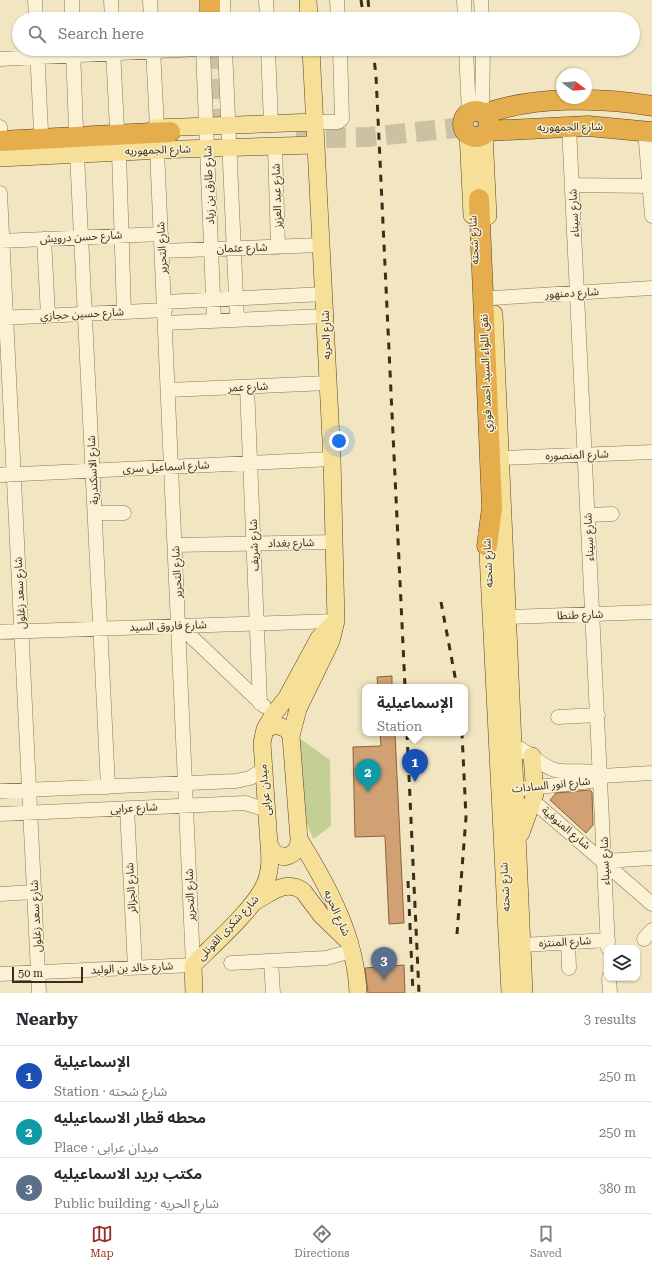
<!DOCTYPE html>
<html lang="en">
<head>
<meta charset="utf-8">
<style>
	body { margin:0; font-family:"Roboto Serif","Noto Sans Arabic",serif; background:#f2f2f3; color:#2b2b33 }
	.controls { position:absolute; right:12px; bottom:12px; display:grid; overflow:hidden; border-radius:8px; box-shadow:0 1px 3px #0004 }
	.controls button { width:36px; height:36px; display:grid; place-items:center; padding:0; border:0; border-bottom:1px solid #e1e1e2; background:#fff; color:#2b2b33; font:20px sans-serif }
	.compass { position:absolute; left:556px; top:68px; width:36px; height:36px; border-radius:50%; background:#fff; box-shadow:0 1px 3px #0004; rotate:106deg }
	.scale { position:absolute; left:12px; bottom:10px; width:71px; box-sizing:border-box; padding-left:4px; border:2px solid #3a2d1d; border-top:0; font-size:11px; line-height:14px; white-space:nowrap; color:#3a2d1d; -webkit-text-stroke:3px #f8efd1; paint-order:stroke }
	.you { position:absolute; left:339px; top:441px; width:14px; height:14px; margin:-10px; border:3px solid #fff; border-radius:50%; background:#1a73e8; box-shadow:0 0 0 6px #1a73e833 }
	.badge { display:grid; place-items:center; width:26px; height:26px; border-radius:50%; background:#9e2b23; color:#fff; font-size:13px; font-weight:700 }
	.pin { position:absolute; translate:-50% -33px; filter:drop-shadow(0 1px 2px #0008) }
	.pin::after { content:''; position:absolute; top:21px; width:14px; height:12px; background:inherit; clip-path:polygon(0 0,100% 0,50% 100%) }
	.popup { position:absolute; left:362px; top:684px; width:106px; height:52px; box-sizing:border-box; display:grid; place-content:center; border-radius:8px; background:#fff; filter:drop-shadow(0 1px 3px #0005); font-size:13px; white-space:nowrap; color:#7c7c81 }
	.popup b { font-size:15px; color:#2b2b33 }
	.popup::after { content:''; position:absolute; left:50%; top:100%; margin-left:-8px; border:8px solid transparent; border-top-color:#fff }
	.list { margin:0; padding:0; list-style:none }
	h2 { display:flex; justify-content:space-between; align-items:center; height:52px; margin:0; padding:0 16px; font-size:17px }
	h2 small { font-size:13px; font-weight:400; color:#7c7c81 }
	.list li { display:grid; grid-template-columns:26px 1fr auto; gap:12px; align-items:center; box-sizing:border-box; height:56px; padding:0 16px; border-top:1px solid #e1e1e2 }
	.list b { display:block; font-size:15px; white-space:nowrap }
	.list p { margin:0; font-size:13px; white-space:nowrap; color:#7c7c81 }
	.list em { font-size:13px; font-style:normal; color:#7c7c81 }
	.icon { flex:none; width:22px; height:22px; fill:none; stroke:currentColor; stroke-width:2; stroke-linecap:round; stroke-linejoin:round }
	.map { position:relative; flex:none; width:652px; height:993px; overflow:hidden }
	.search { position:absolute; background:#fff; box-shadow:0 1px 3px #0004; left:12px; right:12px; top:12px; height:44px; display:flex; align-items:center; gap:10px; box-sizing:border-box; padding:0 14px; border-radius:22px; color:#7c7c81; font-size:15px }
	.sheet { height:220px; background:#fff }
	nav { display:flex; justify-content:space-around; align-items:center; box-sizing:border-box; height:56px; border-top:1px solid #e1e1e2; background:#fff; font-size:11px; color:#7c7c81 }
	nav a { display:grid; justify-items:center; gap:2px }
	nav .on { color:#9e2b23 }
	.map>svg:first-child { display:block }
</style>
</head>
<body>
<div class="map">
<svg width="652" height="993" viewBox="0 0 652 993">
	<rect width="100%" height="100%" fill="#f1e6c1"/>
	<!-- green -->
	<path fill="#c4cf94" d="M299 738 330 760 331 826 313 839 303 813Z"/>
	<!-- building -->
	<path fill="#d1a174" stroke="#8c613c" d="M392 676V687H378L377 677Z
		M380 733H395L404 923 389 924 385 836 355 837 353 747 381 746Z
		M590 790 592 792 593 825 586 833 550 800 556 793Z
		M404 965 405 993H368L365 968Z"/>
	<g fill="none" stroke-linecap="round" stroke-linejoin="round">
		<!-- highway-tunnel -->
		<path stroke="#ccc1a0" stroke-width="20" stroke-dasharray="20 10" stroke-linecap="butt" d="M211 49 214 117 218 131
			M296 139 367 137 505 123"/>
		<defs>
			<path id="minor" d="M35 0 36 19
				M72 0V19
				M111 0 112 19
				M150 0 151 19
				M223 0 224 19
				M266 0 267 19
				M337 0 338 19
				M464 0 465 19
				M481 0 482 19
				M37 49 41 131
				M73 49 76 130
				M113 49 117 129
				M153 49 157 127
				M203 49 214 321
				M225 49 237 320
				M268 49 271 123
				M466 49 469 113
				M0 59 198 49
				M482 112 483 49
				M315 122H338L342 119 340 49
				M569 126 608 948
				M0 127V133
				M645 130 652 216
				M275 146 278 247
				M119 152 124 312
				M77 154 108 787
				M572 185 650 186
				M0 193 39 993
				M44 239 48 316
				M0 241 161 234
				M162 251 321 245
				M493 298 652 288
				M164 302 324 294
				M0 318 165 310
				M165 323 326 316
				M247 387 260 703
				M168 390 328 383
				M501 458 652 452
				M0 475 332 459
				M95 513H124
				M588 515 612 514
				M175 545 334 542
				M508 617 652 612
				M179 625 264 706
				M0 632 336 621
				M558 717 598 715
				M503 745C525 744 535 764 555 770 570 774 589 767 601 776L652 773
				M504 789 512 790 591 781 601 776
				M0 791 236 781 250 778 263 770
				M533 801 652 904
				M127 808 135 968
				M0 814 245 803 267 810
				M605 861 652 858
				M0 894 34 892
				M644 939 652 930
				M568 942 569 968
				M522 945 608 940
				M271 961 273 993
				M231 963 326 958 352 951
				M0 974 193 965 157 150
				M609 978 610 993"/>
			<path id="major" d="M308 0 309 19
				M155 128 315 122
				M468 133 472 215
				M484 134 488 216
				M0 158 183 149 316 145
				M494 314 524 993
				M487 533 510 993
				M276 725 287 729 291 736 299 839C299 849 294 855 284 857L274 853 269 844 262 743 265 729Z
				M265 729 273 715 287 697 319 638 336 621
				M291 736 298 709 331 641 336 621 332 459 311 49
				M521 833 535 794 532 756
				M299 839C328 886 356 937 358 993
				M256 901C272 892 286 879 303 891L321 915 350 943
				M194 993 193 965C213 945 255 908 265 884 271 871 270 858 269 844"/>
			<path id="highway" d="M210 0V19
				M463 124a13 13 0 1 1 26 0a13 13 0 1 1-26 0Z
				M485 114C532 96 602 97 652 106
				M487 131 588 126 652 132
				M0 141 170 132
				M479 199 492 507 487 546"/>
		</defs>
		<!-- minor casing -->
		<use href="#minor" stroke="#8b7757" stroke-width="15"/>
		<!-- major casing -->
		<use href="#major" stroke="#59442c" stroke-width="18"/>
		<!-- highway casing -->
		<use href="#highway" stroke="#59442c" stroke-width="21"/>
		<!-- minor -->
		<use href="#minor" stroke="#fbf2d5" stroke-width="14"/>
		<!-- major -->
		<use href="#major" stroke="#f6df96" stroke-width="17"/>
		<!-- highway -->
		<use href="#highway" stroke="#e6ad4c" stroke-width="20"/>
		<!-- rail -->
		<path stroke="#3a2d1d" stroke-width="3" stroke-dasharray="7 7" stroke-linecap="butt" d="M361 0 364 19
			M368 0 370 19
			M373 49 376 76 405 687
			M441 602 457 687
			M407 733 419 993
			M408 881 413 993
			M457 934 466 817 462 733"/>
	</g>
	<g text-anchor="middle" dominant-baseline="central" stroke-width="3" stroke-linejoin="round" paint-order="stroke">
		<!-- street labels -->
		<g font-size="11" fill="#3a2d1d" stroke="#f8efd1">
			<text transform="translate(570 127) rotate(-1)">شارع الجمهوريه</text>
			<text transform="translate(158 150) rotate(-2)">شارع الجمهوريه</text>
			<text transform="translate(209 185) rotate(-92)">شارع طارق بن زياد</text>
			<text transform="translate(277 196) rotate(-92)">شارع عبد العزيز</text>
			<text transform="translate(574 213) rotate(-93)">شارع سيناء</text>
			<text transform="translate(81 237) rotate(-3)">شارع حسن درويش</text>
			<text transform="translate(474 240) rotate(-93)">شارع شحته</text>
			<text transform="translate(162 248) rotate(-93)">شارع التحرير</text>
			<text transform="translate(242 248) rotate(-2)">شارع عثمان</text>
			<text transform="translate(572 293) rotate(-3)">شارع دمنهور</text>
			<text transform="translate(82 314) rotate(-3)">شارع حسين حجازي</text>
			<text transform="translate(326 335) rotate(-92)">شارع الحريه</text>
			<text transform="translate(486 373) rotate(-92)">نفق اللواء السيد احمد فوزي</text>
			<text transform="translate(248 387) rotate(-3)">شارع عمر</text>
			<text transform="translate(577 455) rotate(-2)">شارع المنصوره</text>
			<text transform="translate(166 467) rotate(-3)">شارع اسماعيل سرى</text>
			<text transform="translate(93 470) rotate(-93)">شارع الاسكندرية</text>
			<text transform="translate(589 537) rotate(-93)">شارع سيناء</text>
			<text transform="translate(291 543) rotate(-1)">شارع بغداد</text>
			<text transform="translate(254 545) rotate(-92)">شارع شريف</text>
			<text transform="translate(488 563) rotate(-93)">شارع شحته</text>
			<text transform="translate(177 572) rotate(-93)">شارع التحرير</text>
			<text transform="translate(20 593) rotate(-93)">شارع سعد زغلول</text>
			<text transform="translate(580 615) rotate(-2)">شارع طنطا</text>
			<text transform="translate(168 626) rotate(-2)">شارع فاروق السيد</text>
			<text transform="translate(551 785) rotate(-6)">شارع انور السادات</text>
			<text transform="translate(265 790) rotate(-95)">ميدان عرابى</text>
			<text transform="translate(134 808) rotate(-3)">شارع عرابى</text>
			<text transform="translate(566 828) rotate(40)">شارع المنوفية</text>
			<text transform="translate(605 861) rotate(-92)">شارع سيناء</text>
			<text transform="translate(505 887) rotate(-93)">شارع شحته</text>
			<text transform="translate(131 888) rotate(-93)">شارع الجزائر</text>
			<text transform="translate(190 895) rotate(-92)">شارع التحرير</text>
			<text transform="translate(337 913) rotate(66)">شارع الحريه</text>
			<text transform="translate(36 916) rotate(-93)">شارع سعد زغلول</text>
			<text transform="translate(228 928) rotate(-47)">شارع شكرى القوتلى</text>
			<text transform="translate(565 942) rotate(-3)">شارع المنتزه</text>
			<text transform="translate(132 968) rotate(-3)">شارع خالد بن الوليد</text>
		</g>
	</g>
</svg>
<div class="controls">
<button><svg class="icon" aria-label="layers" viewBox="0 0 24 24"><path d="M12 4l9 5-9 5-9-5zM3 14l9 5 9-5"/></svg></button>
</div>
<svg class="compass" viewBox="-18 -18 36 36"><path d="M0-13l5 13h-10z" fill="#e53935"/><path d="M0 13l5-13h-10z" fill="#7c7c81"/></svg>
<div class="scale">50 m</div>
<div class="you"></div>
<div class="pin badge" style="left:415px;top:782px;background:#1a4fb4">1</div>
<div class="popup"><b>الإسماعيلية</b>Station</div>
<div class="pin badge" style="left:368px;top:792px;background:#0f9aa8">2</div>
<div class="pin badge" style="left:384px;top:980px;background:#5c6f8a">3</div>
<div class="search"><svg class="icon" aria-label="search" viewBox="0 0 24 24"><circle cx="10" cy="10" r="6"/><path d="M15 15l6 6"/></svg>Search here</div>
</div>
<section class="sheet">
<h2>Nearby<small>3 results</small></h2>
<ul class="list">
<li><span class="badge" style="background:#1a4fb4">1</span><div><b>الإسماعيلية</b><p>Station · شارع شحته</p></div><em>250 m</em></li>
<li><span class="badge" style="background:#0f9aa8">2</span><div><b>محطه قطار الاسماعيليه</b><p>Place · ميدان عرابى</p></div><em>250 m</em></li>
<li><span class="badge" style="background:#5c6f8a">3</span><div><b>مكتب بريد الاسماعيليه</b><p>Public building · شارع الحريه</p></div><em>380 m</em></li>
</ul>
</section>
<nav>
<a class="on"><svg class="icon" aria-label="map" viewBox="0 0 24 24"><path d="M3 6l6-2 6 2 6-2v14l-6 2-6-2-6 2zM9 4v14M15 6v14"/></svg>Map</a>
<a><svg class="icon" aria-label="directions" viewBox="0 0 24 24"><path d="M12 3l9 9-9 9-9-9zM9 14v-3h6M13 9l2 2-2 2"/></svg>Directions</a>
<a><svg class="icon" aria-label="saved" viewBox="0 0 24 24"><path d="M7 4h10v16l-5-4-5 4z"/></svg>Saved</a>
</nav>
</body>
</html>
